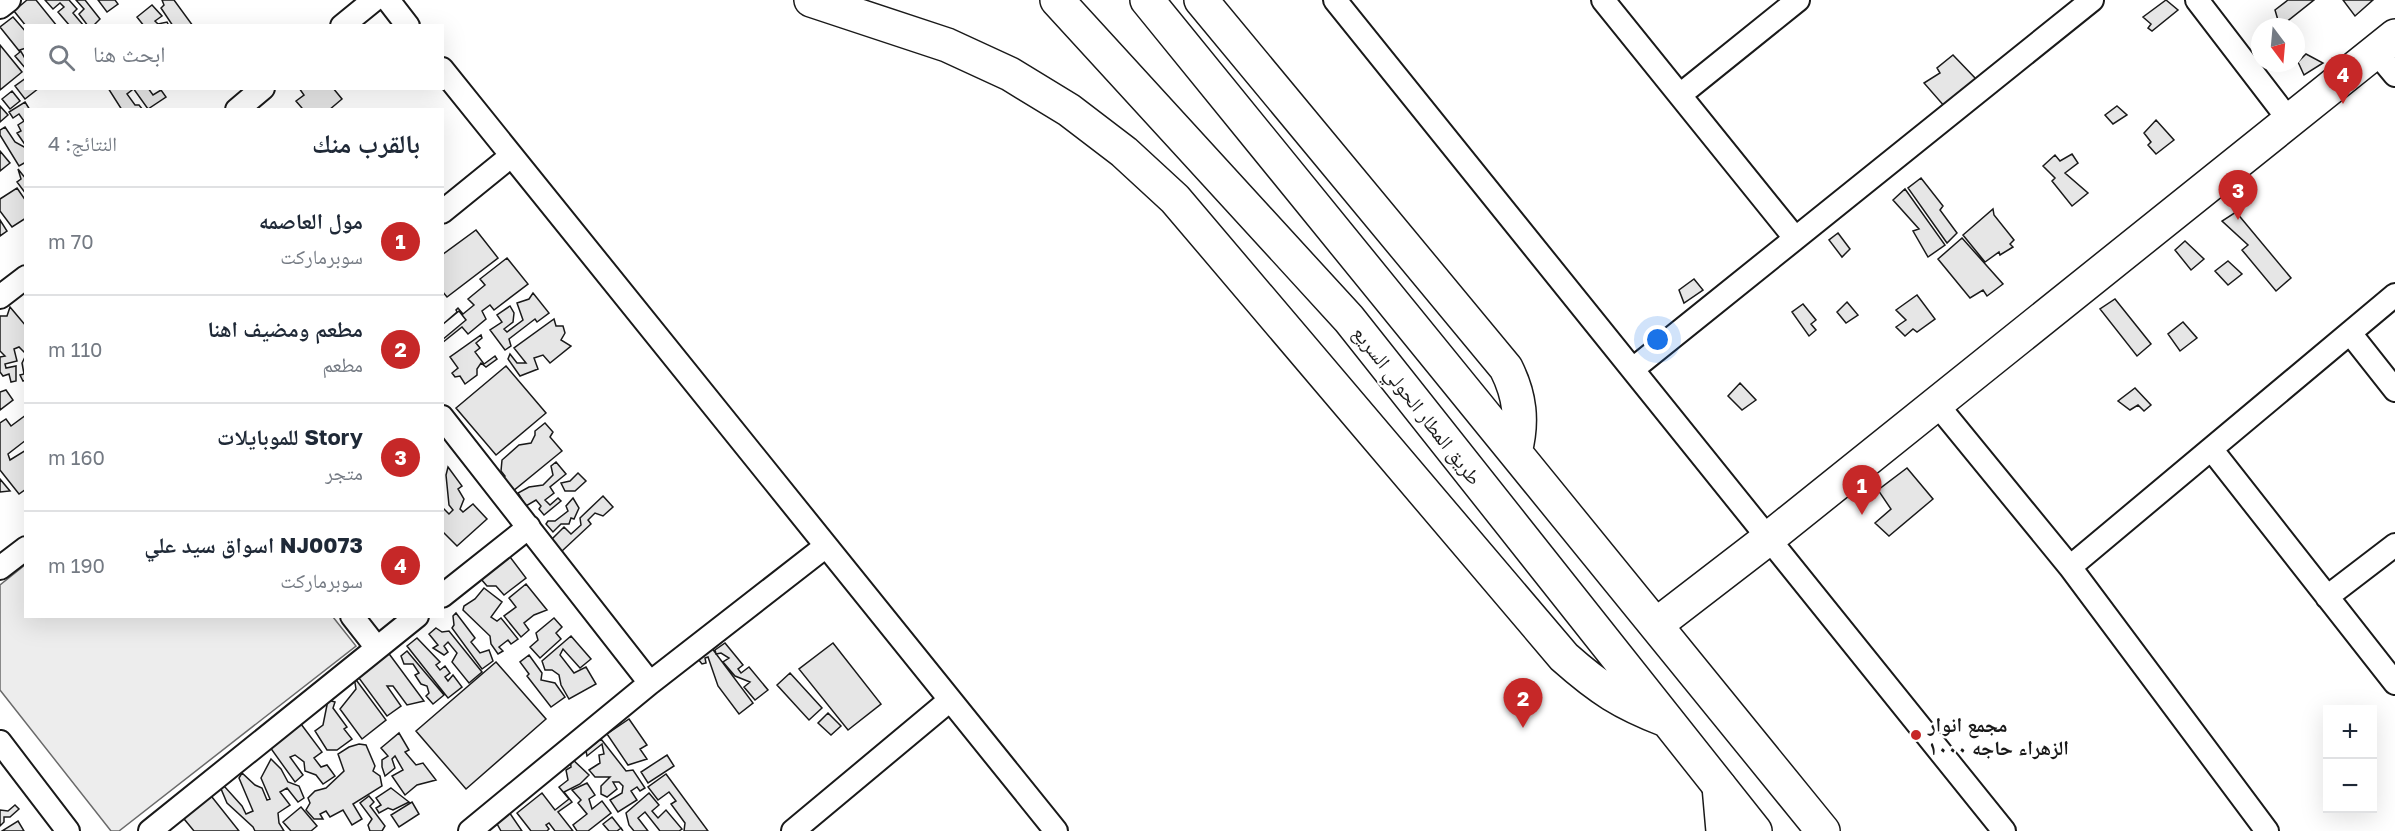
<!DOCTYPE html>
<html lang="ar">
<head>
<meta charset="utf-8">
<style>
	body { margin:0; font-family:"Golos Text","Noto Naskh Arabic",sans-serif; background:#f6f6f7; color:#1f2937; direction:rtl }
	.controls { position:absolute; right:18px; bottom:18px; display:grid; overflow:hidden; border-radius:0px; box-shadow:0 6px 24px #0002 }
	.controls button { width:54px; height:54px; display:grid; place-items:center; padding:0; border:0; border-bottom:2px solid #e0e1e3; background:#fff; color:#1f2937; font:30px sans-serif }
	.compass { position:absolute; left:2251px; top:18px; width:54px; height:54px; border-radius:50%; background:#fff; box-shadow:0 6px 24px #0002; rotate:164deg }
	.you { position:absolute; left:1658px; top:340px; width:21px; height:21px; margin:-15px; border:4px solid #fff; border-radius:50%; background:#1a73e8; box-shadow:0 0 0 9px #1a73e833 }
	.badge { display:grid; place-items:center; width:39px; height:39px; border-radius:50%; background:#c62828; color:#fff; font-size:20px; font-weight:700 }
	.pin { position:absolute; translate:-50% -50px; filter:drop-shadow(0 2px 3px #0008) }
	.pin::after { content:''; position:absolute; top:32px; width:21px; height:18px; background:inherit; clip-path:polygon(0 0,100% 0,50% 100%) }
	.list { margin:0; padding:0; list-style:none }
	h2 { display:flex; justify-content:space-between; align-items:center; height:78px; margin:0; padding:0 24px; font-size:26px }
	h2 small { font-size:20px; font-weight:400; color:#747a83 }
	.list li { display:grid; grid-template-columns:39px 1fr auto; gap:18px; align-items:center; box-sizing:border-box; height:108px; padding:0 24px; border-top:2px solid #e0e1e3 }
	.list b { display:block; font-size:22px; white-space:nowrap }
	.list p { margin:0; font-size:20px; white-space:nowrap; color:#747a83 }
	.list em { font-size:20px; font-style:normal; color:#747a83 }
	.icon { flex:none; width:33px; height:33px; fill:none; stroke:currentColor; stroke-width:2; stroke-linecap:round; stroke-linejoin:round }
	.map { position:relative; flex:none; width:2395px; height:831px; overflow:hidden; direction:ltr }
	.search { position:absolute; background:#fff; box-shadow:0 6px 24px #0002; left:24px; top:24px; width:420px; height:66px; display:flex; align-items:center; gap:15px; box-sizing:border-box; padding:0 21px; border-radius:0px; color:#747a83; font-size:22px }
	.panel { position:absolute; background:#fff; box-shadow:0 6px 24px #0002; left:24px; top:108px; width:420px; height:510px; border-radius:0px; direction:rtl }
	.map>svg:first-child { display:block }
</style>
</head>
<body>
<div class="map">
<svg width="2395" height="831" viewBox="0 0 2395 831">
	<rect width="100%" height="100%" fill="#fff"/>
	<!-- built -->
	<path fill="#ededed" stroke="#6a6a6a" stroke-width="1.5" d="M25 565 26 616 333 617 356 646 119 831H111L0 690V585Z"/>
	<!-- building -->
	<path fill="#e6e6e6" stroke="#1a1a1a" stroke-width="1.5" d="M27 0H36L57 26H26L14 11Z
		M45 0H69L77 9 73 13 84 26H70L58 12 64 7 60 3 53 9Z
		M76 0H85L100 19 93 26H88L79 14 84 9Z
		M98 0H115L118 4 107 12Z
		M174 0 193 26H173L161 8 164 5 162 0Z
		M2166 0 2178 10 2152 31 2148 28 2151 24 2143 17Z
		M2288 0H2314L2280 27 2275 10Z
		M2343 0H2373L2355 16Z
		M152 5 162 16 155 21 158 24 167 22 169 26H144L137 17Z
		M13 17 26 32V48L20 50 26 60V69L15 56 20 52 0 27Z
		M0 45 22 72 0 90Z
		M2306 54 2323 63 2304 75 2298 62Z
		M1953 55 1976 79 1945 107 1924 83 1940 73 1937 68Z
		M26 78V88H39L25 99 15 86Z
		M108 88H131L132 90 127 94 135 105H139L143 110H122Z
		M133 88H148L153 95 161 90 166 97 148 109Z
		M299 88H333L342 99 329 110H301L302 108 296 101 304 95Z
		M12 91 20 101 10 109 2 99Z
		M25 102 30 110H26V146L17 133 21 131 18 125 24 121 19 114 13 118 9 112Z
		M0 106 8 115 0 122Z
		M2117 106 2127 115 2113 124 2105 115Z
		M2156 120 2174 140 2156 154 2148 145 2151 142 2144 133Z
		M5 127 15 142 26 148V162L19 166 0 135V130Z
		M0 151 10 163 0 171Z
		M2072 154 2078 163 2065 173 2088 193 2072 206 2052 181 2055 178 2043 166 2055 155 2060 161Z
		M18 169 26 179V194L17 182 21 179Z
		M1921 178 1943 206 1940 210 1957 233 1947 243 1908 188Z
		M17 188 26 201V218L12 227 0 211V199Z
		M1905 189 1945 245 1928 257 1913 231 1919 229 1893 200Z
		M1993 209 1994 215 2014 240 2010 244 2013 247 2000 255 1999 252 1985 262 1963 235Z
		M2236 212 2291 278 2276 291 2242 250 2248 245 2222 221Z
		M0 220 7 231 0 236Z
		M476 230 498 258 447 297 442 291V255Z
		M1838 233 1850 249 1842 257 1829 240Z
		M1962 238 2003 284 1987 296 1983 290 1970 298 1938 259Z
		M2185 241 2204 259 2191 270 2175 250Z
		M507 258 528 284 494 310 490 305 482 311 486 319 468 334 462 327 442 343V340L466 320 459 311 442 325 457 312 456 310 458 308 463 314 474 305 468 299 485 285 480 279Z
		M2228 261 2242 274 2228 285 2215 271Z
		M1694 279 1703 290 1684 303 1679 290Z
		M533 293 549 313 537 322 535 319 509 339 511 346 505 350 490 330 502 322 497 315 510 306 514 313 513 322 504 329 507 332 523 320 517 303 529 299Z
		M1917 295 1935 319 1917 332 1913 329 1905 336 1896 327 1906 320 1896 310Z
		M2115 299 2151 344 2137 356 2100 309Z
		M1847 302 1858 315 1846 323 1837 312Z
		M1803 304 1816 320 1811 324 1816 330 1809 336 1792 312Z
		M10 307 26 326V354L19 347 14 349 17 361 5 364 6 368 16 366V381L11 382 9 374 3 376 0 372V357L5 356 0 351V316H7Z
		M554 319 556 326H563L565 333 561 340 571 346 550 363 543 355 534 358 538 369 520 376 508 359 510 354 517 363H526L514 348Z
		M2183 322 2197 338 2180 351 2168 334Z
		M481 335 482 338 476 343 480 348 475 352 484 364 495 356 497 359 486 367 481 363 477 369V375L465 384 460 376 455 377 452 373 458 368 450 357Z
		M26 355V380L23 381 20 375 24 374 22 363Z
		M506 366 546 413 496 455 456 408Z
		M1740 383 1756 400 1742 410 1728 396Z
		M2135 388 2151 405 2144 411 2138 405 2130 410 2118 401Z
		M6 390 13 400 0 410V392Z
		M26 415V440L8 454 10 460 26 450V489L19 494 0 470V423L6 419 11 426Z
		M545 423 553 432 550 437 562 451 513 491 498 481 505 476 501 471 502 460 519 445 531 443 535 435V431Z
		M556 462 566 474 550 487 554 493 545 500 550 505 558 498 561 501 544 515 539 509 541 506 536 500 526 506 518 493 529 487 543 485 553 475 551 466Z
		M448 467 462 486 458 489 464 499 460 509 463 512 473 504 487 519 457 546 442 531V507L449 514 453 510 449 505 446 475Z
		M1907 468 1933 499 1889 536 1875 523 1891 509 1878 490Z
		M578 473 586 481 575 491H565L561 483 570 481Z
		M0 479 10 491 0 492Z
		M603 496 613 507 603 516 595 513 588 520 591 524 562 551 551 540 564 527 571 534 581 525 580 518Z
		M573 498 579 508 574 519 571 518 569 524H561L553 532 546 524 548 521H555L568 511 566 506Z
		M507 553 526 578 504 595 496 586H487L481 579Z
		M526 584 547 610 534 615 524 623 529 630 521 637 504 616 516 607 509 598Z
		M484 588 502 602 491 617 497 621 501 618 518 639 511 644 508 640 499 647 503 651 498 654 491 644 490 636 463 610 464 606 475 599Z
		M456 613 475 638 471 642 480 653 489 650 493 661 482 669 452 628 454 625 453 616Z
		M554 618 562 627 556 633 561 639 540 658 530 647 538 640 536 633Z
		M436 628 442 632 449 631 482 672 469 683 452 662 457 653 448 642 444 646 448 652 444 655 433 648 438 645 429 634Z
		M571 636 591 659 580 668 563 649 560 655 574 673 586 667 596 684 569 699 561 685 559 675 552 670H545L542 661Z
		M417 638 440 662 436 665 440 670 445 666 450 673 445 677 448 681 453 675 462 687 448 698 407 646Z
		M708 643 753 703 739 714 718 686 708 657 705 658 706 663 702 664 694 654Z
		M725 643 743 665 738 669 741 673 749 667 768 690 755 700 744 687 750 682 735 676 723 662 729 658 721 653 716 654 715 650Z
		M833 643 881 704 848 730 799 669Z
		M387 651 424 701 407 705 393 686H387L401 706 387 716 356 674Z
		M407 651 444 695 433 704 426 696 429 693 427 686 421 684 415 675 419 673 413 664H404L401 656Z
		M529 655 542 673 541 680 555 683 565 697 551 707 527 676 529 674 520 662Z
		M496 662 546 719 466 789 416 731Z
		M790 673 822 708 809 720 777 685Z
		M354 677 386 720 362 739 340 709 356 689Z
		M328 700 335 702 333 708 347 727 344 729 352 739 337 750H327L315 731 323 725Z
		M828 713 841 726 831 735 818 723Z
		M629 719 647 745 640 749 647 759 628 765 607 734Z
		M298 720 322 752 314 758 321 767 327 765 335 776 323 784 316 775 305 771 304 762 295 755 290 757 303 775 295 782 267 743Z
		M399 733 409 750 405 752 416 765 423 763 436 780 417 785 405 795 392 776 403 770 395 756 392 759 395 768 385 776 382 767V760L388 756 381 748Z
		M601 739 626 771 633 770 645 788 640 791 637 787 631 791 637 800 618 812 610 800 622 793 623 786 619 782H613L617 789 607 797 601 794V786L610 777H595L589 770 600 763 599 755 604 754 602 744 587 756 586 751Z
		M359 744 366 745 375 766 373 771 380 776 382 786 353 804 362 819 352 825 343 810 330 817 326 811 320 814 323 819H314L306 810 310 803 308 798 315 791 326 788 344 771 338 754 349 747Z
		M667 755 674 766 648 783 641 772Z
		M570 757 589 775 580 784 564 792 572 802 558 812 573 831H555L549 823 546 825 549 829 547 831H531L517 813 542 793 555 810 569 799 559 787 568 780 566 770 571 767Z
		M271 759 281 769 288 782 299 786 304 798 298 802 287 788 280 792 290 805 278 813 279 823 284 831H255L253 827 227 803 219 784 225 787 242 806 246 814 253 811 239 778 242 773 255 785 262 788 267 800 270 799 261 778Z
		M666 774 708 831H684L685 823 671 804 676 801 669 792 658 800 648 787Z
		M587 783 595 795 589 799 592 809 602 801 611 813 588 831H577L573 825 587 814 578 803 581 800 572 790Z
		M391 788 409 802 393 810 388 808 379 813 376 808 381 805 376 798Z
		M208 792 239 831H194L180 814Z
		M649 793 659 805 652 811 658 818 666 810 682 829 679 831H660L645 812 638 818 648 831H634L629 825 626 813Z
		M369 796 374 802 370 806 385 826 382 831H370L368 825 372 819 360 803Z
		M412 802 419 814 399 827 391 815Z
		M15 805 19 809 10 817H4V822L0 826V810L8 811Z
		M301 807 317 826 311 831H291L283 822Z
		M509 812 522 831H501L496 822Z
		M612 817 623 831 621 828 617 831H609L603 824Z
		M18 821 24 831H2Z"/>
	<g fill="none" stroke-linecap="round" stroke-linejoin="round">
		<defs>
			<path id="street" d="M388 0 408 26
				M1335 0 2004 831
				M1603 0 1795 238
				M2197 0 2289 120
				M0 7 9 0
				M342 26 374 0
				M2375 51 2395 75
				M442 69 1056 831
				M1680 95 1798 0
				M237 110 263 88
				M442 212 511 156
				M0 297 26 277
				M2350 333 2395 390
				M1633 369 2092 0
				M1935 402 2070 567 2267 831
				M442 417 650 683
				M2212 450 2395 683
				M2070 567 2395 295
				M0 568 26 548
				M442 596 529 527
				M2327 597 2395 545
				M352 616 377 648
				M0 742 68 831
				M150 831 417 616
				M470 831 650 683 826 546
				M793 831 950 700"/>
			<path id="secondary" d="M1656 625 1769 538 2395 36
				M1719 786 1723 831"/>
			<path id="highway" d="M811 0 947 45 1010 74 1069 110 1124 152 1175 199 1564 657C1600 689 1622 703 1666 720
				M1057 0 1349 319 1755 831
				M1147 0 1823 831
				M1201 0 1506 368C1520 396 1523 421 1515 452"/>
		</defs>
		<!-- street casing -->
		<use href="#street" stroke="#1a1a1a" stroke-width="26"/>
		<!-- secondary casing -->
		<use href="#secondary" stroke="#1a1a1a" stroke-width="36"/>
		<!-- highway casing -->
		<use href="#highway" stroke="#1a1a1a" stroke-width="36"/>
		<!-- street -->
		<use href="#street" stroke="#fff" stroke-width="22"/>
		<!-- secondary -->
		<use href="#secondary" stroke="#fff" stroke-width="33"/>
		<!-- highway -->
		<use href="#highway" stroke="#fff" stroke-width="33"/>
	</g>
	<!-- markers -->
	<circle fill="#c62828" stroke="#fff" stroke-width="2" cx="1916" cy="735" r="6"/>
	<g text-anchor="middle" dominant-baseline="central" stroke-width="4.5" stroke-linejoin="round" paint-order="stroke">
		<!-- street labels -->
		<g font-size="20" fill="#1a1a1a" stroke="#fff">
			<text transform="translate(1418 405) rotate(52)">طريق المطار الحولي السريع</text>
		</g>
		<!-- poi labels -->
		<g font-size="20" font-weight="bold" fill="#1a1a1a" stroke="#fff" text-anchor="start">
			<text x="1928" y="724">مجمع انوار<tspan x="1928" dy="23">الزهراء حاجه ١٠٠٠</tspan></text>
		</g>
	</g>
</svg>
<div class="controls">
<button>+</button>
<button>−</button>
</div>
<svg class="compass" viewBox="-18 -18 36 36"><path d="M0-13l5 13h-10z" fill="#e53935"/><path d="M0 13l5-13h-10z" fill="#747a83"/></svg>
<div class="you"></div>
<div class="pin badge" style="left:1862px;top:515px">1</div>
<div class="pin badge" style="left:1523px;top:728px">2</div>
<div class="pin badge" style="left:2238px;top:220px">3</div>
<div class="pin badge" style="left:2343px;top:104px">4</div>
<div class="search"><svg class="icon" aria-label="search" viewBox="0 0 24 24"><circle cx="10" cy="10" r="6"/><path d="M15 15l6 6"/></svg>ابحث هنا</div>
<section class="panel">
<h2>بالقرب منك<small>النتائج: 4</small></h2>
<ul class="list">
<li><span class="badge">1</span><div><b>مول العاصمه</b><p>سوبرماركت</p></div><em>70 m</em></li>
<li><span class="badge">2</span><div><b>مطعم ومضيف اهنا</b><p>مطعم</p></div><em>110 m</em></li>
<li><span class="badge">3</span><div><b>Story للموبايلات</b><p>متجر</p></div><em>160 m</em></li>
<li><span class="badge">4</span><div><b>NJ0073 اسواق سيد علي</b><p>سوبرماركت</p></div><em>190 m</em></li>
</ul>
</section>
</div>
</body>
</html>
